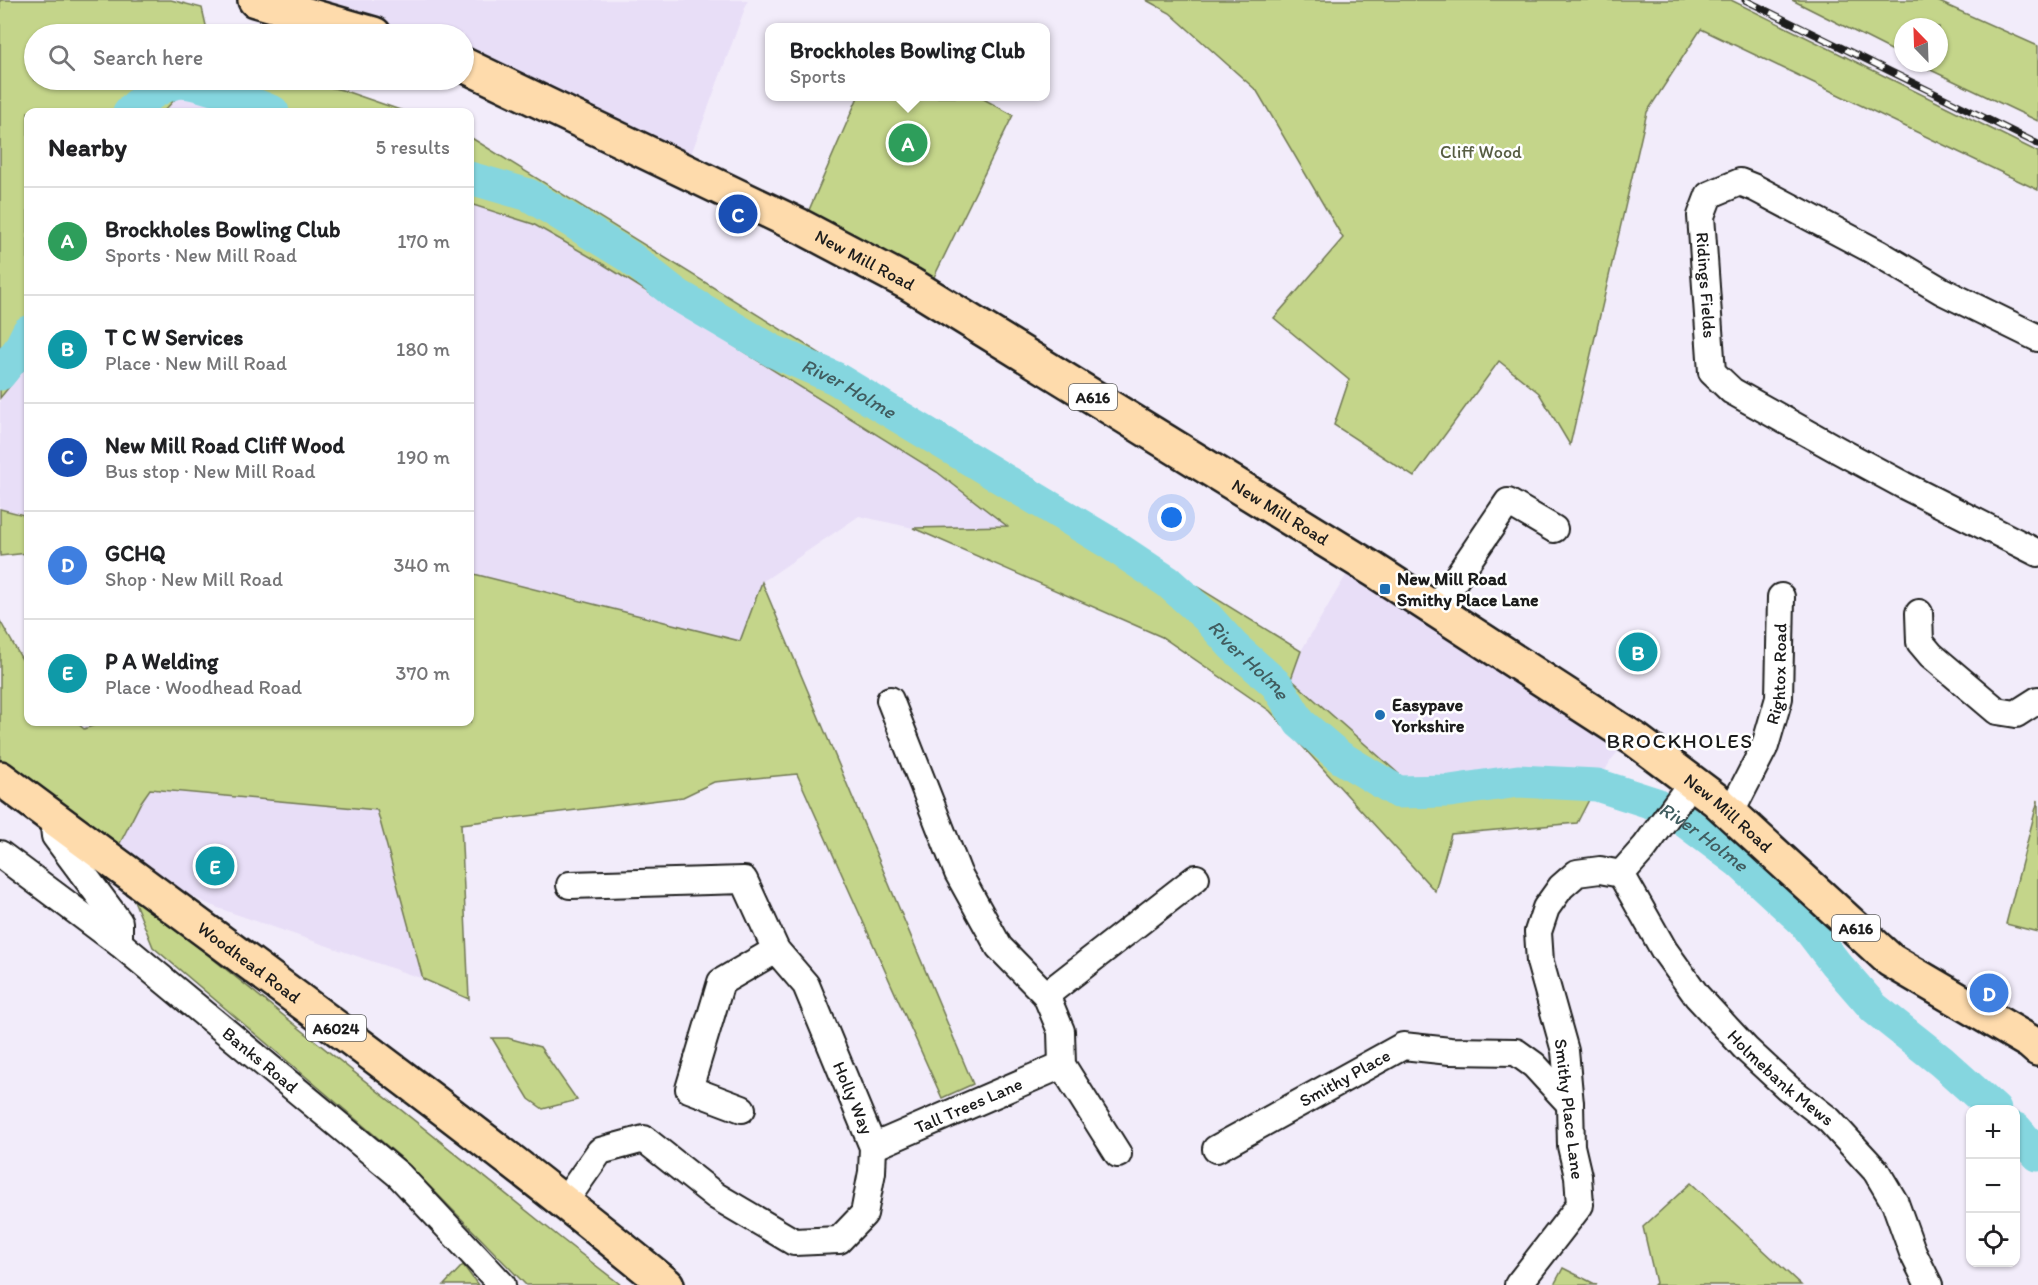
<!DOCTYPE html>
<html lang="en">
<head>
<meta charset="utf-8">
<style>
	body { margin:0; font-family:Itim,sans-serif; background:#f6f6f6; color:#202124 }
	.controls { position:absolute; right:18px; bottom:18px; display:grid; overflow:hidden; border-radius:12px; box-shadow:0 2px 4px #0004 }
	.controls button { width:54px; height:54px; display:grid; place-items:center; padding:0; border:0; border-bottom:2px solid #e0e0e0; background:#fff; color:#202124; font:30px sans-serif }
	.compass { position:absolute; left:1894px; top:18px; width:54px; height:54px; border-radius:50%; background:#fff; box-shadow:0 2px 4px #0004; rotate:337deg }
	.you { position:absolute; left:1172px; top:518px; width:21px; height:21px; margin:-15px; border:4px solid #fff; border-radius:50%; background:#1a73e8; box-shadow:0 0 0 9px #1a73e833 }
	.badge { display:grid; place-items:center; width:39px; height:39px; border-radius:50%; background:#1f6fb2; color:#fff; font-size:20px; font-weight:700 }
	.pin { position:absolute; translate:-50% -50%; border:3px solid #fff; box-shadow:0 2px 6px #0006 }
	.popup { position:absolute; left:765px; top:23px; width:285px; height:78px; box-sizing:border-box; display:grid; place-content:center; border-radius:12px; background:#fff; filter:drop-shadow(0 2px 4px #0005); font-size:20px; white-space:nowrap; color:#757577 }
	.popup b { font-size:22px; color:#202124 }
	.popup::after { content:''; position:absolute; left:50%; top:100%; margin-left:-12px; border:12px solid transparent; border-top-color:#fff }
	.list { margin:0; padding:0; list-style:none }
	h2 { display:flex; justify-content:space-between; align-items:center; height:78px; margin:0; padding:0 24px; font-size:26px }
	h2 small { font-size:20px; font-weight:400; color:#757577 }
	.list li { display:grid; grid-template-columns:39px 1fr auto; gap:18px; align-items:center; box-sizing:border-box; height:108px; padding:0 24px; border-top:2px solid #e0e0e0 }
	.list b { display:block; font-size:22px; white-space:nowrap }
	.list p { margin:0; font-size:20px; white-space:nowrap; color:#757577 }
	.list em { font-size:20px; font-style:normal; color:#757577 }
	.icon { flex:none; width:33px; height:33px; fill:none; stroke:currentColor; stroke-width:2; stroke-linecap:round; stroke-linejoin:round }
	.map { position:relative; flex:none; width:2038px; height:1285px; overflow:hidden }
	.search { position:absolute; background:#fff; box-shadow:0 2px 4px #0004; left:24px; top:24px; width:450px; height:66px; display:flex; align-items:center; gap:15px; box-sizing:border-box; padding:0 21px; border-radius:33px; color:#757577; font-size:22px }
	.panel { position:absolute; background:#fff; box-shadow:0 2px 4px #0004; left:24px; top:108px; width:450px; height:618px; border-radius:12px }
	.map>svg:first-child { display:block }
</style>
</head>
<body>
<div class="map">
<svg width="2038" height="1285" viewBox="0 0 2038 1285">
	<rect width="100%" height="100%" fill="#f2ecfa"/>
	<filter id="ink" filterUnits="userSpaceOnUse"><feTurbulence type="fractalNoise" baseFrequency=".0167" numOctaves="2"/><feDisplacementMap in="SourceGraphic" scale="12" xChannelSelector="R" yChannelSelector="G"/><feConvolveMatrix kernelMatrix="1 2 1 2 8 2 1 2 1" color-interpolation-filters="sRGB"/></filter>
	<g filter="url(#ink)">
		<!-- built -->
		<path fill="#e8def7" d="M299 0H748L690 157 464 49V34H417Z
			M193 80H255L248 112H163Z
			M470 204 533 224 601 263 937 472 1008 526 913 528 859 516 762 582 740 642 470 573Z
			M28 364V515L0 509V398Z
			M1351 567 1621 748 1611 760 1594 790 1408 782 1291 678 1301 651Z
			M150 789 377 810 423 979 218 908 158 882 117 849 141 802Z"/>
		<!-- green -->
		<path fill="#c4d58a" stroke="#707853" stroke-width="1.5" d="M0 0H171L202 8 208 34H34V80H193L163 112H28V364L0 398Z
			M1146 0H1731L2038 152V190L1701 29 1647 112 1570 445 1539 393 1499 361 1414 477 1334 425 1349 380 1274 318 1343 238 1257 91 1170 13Z
			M1792 0H1935L2038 46V121L1916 63H1939V27H1903V56Z
			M255 80H299L342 90 406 112H248Z
			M858 97H980L1013 115 933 279 806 217Z
			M470 137 1301 651 1291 679 1408 782 1594 790 1577 823 1451 834 1435 891 1270 711 1162 637 913 528 1007 526 937 472 601 263 533 224 470 204Z
			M0 509 28 516V553L0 556Z
			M470 573 740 641 762 582 973 1084 942 1098 797 774 714 782 683 797 461 824 469 999 423 979 377 810 150 789 141 802 117 849 0 764V621L28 670V722H76L84 729 104 722H470Z
			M2038 800V932L2006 924Z
			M131 893 563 1240 621 1285H526L405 1161 153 947Z
			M492 1038H508L540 1047 577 1100 543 1109 529 1099Z
			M1691 1183 1801 1285H1654L1656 1283 1643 1227Z
			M463 1265 478 1285H444Z
			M1563 1268 1597 1285H1554Z"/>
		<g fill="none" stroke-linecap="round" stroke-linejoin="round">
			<!-- river -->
			<g stroke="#85d6df" stroke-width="33">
				<path d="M129 112C142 100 158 87 175 83 195 78 252 104 273 112"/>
				<path id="s1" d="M470 178 529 195 628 256 676 294 773 351 835 378 1108 542 1168 582 1207 617 1233 646 1277 685 1300 723 1340 757 1398 792 1450 791 1518 781 1597 785 1656 804 1682 819 1738 861 1803 921 1835 963 1874 1008 1942 1062 1995 1110"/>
				<path d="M0 374 19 350 28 332"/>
				<path d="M2016 1129 2038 1155"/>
			</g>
			<defs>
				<g id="minor">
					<path id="s2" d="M2038 338 1942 291 1878 253 1755 188 1740 182 1709 195 1701 216 1712 372 1732 391 1838 450 1903 485 2038 553"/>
					<path d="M1436 608 1508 502 1554 529"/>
					<path d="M1919 613 1920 642 1931 655 1997 711 2016 714 2038 700"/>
					<path d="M890 700 958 873 999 947 1046 995 1061 1031 1062 1065 1118 1154"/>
					<path id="s3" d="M1731 812 1765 746 1779 698 1781 597"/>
					<path d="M53 818 55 836 119 922V943"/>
					<path id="s4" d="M0 854 119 943 399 1175 502 1285"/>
					<path id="s5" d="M1621 874 1664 950 1697 996 1746 1049 1788 1088 1829 1120 1876 1171 1895 1203 1913 1253 1929 1285"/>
					<path d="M1046 995 1196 878"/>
					<path d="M742 1109 689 1089 721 982 776 950"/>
					<path id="s6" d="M873 1147 1062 1065"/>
					<path id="s7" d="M1216 1149 1403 1046 1450 1051 1516 1052 1534 1065 1570 1104"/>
					<path d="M565 1201 600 1151 644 1139 716 1196 794 1242 839 1240 864 1214 872 1172 873 1147 806 985 776 950 744 880 570 885"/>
					<path d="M1518 1285 1580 1205 1578 1176 1571 1146 1570 1104 1565 1051 1540 962 1538 932 1546 908 1561 887 1577 873 1600 870 1621 874 1645 847 1692 782"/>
				</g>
				<g id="major">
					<path d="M255 0 374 34"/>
					<path id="s8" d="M464 65 800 226 910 284 1374 570 1636 740 1716 800 1890 960 2030 1042 2038 1049"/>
					<path id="s9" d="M0 778C224 945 451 1108 667 1285"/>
				</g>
			</defs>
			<!-- minor casing -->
			<use href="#minor" stroke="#1c1c1c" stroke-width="30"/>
			<!-- major casing -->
			<use href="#major" stroke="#1c1c1c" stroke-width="38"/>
			<!-- minor -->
			<use href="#minor" stroke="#fff" stroke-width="26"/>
			<!-- major -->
			<use href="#major" stroke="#fedbac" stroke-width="33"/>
			<defs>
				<path id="rail" d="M1745 0 2038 144"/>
			</defs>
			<!-- rail casing -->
			<use href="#rail" stroke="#1c1c1c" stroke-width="7"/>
			<!-- rail -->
			<use href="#rail" stroke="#fff" stroke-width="4.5" stroke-dasharray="14" stroke-linecap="butt"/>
		</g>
	</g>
	<!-- markers -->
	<g fill="#1f6fb2" stroke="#fff" stroke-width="2">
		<rect x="1379" y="583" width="12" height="12" rx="3"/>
		<circle cx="1380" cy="715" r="6"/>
	</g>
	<g text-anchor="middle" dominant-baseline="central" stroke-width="5" stroke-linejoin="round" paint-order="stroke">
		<!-- shield labels -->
		<g fill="#fff" stroke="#606060" stroke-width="1.5">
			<rect x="1069" y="384" width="48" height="26" rx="4.5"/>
			<rect x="1832" y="915" width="48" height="26" rx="4.5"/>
			<rect x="306" y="1015" width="60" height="26" rx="4.5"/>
		</g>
		<g font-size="16" font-weight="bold" fill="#1c1c1c">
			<text x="1093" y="397">A616</text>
			<text x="1856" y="928">A616</text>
			<text x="336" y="1028">A6024</text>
		</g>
		<!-- park labels -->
		<g font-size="18" fill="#575d42" stroke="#fff">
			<text x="1481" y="152">Cliff Wood</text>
		</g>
		<!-- street labels -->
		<g font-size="18" fill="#1c1c1c" stroke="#fff">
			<text stroke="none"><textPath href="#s8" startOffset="446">New Mill Road</textPath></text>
			<text stroke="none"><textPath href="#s2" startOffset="462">Ridings Fields</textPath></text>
			<text stroke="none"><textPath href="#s8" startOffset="932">New Mill Road</textPath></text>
			<text stroke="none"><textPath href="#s3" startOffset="148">Rightox Road</textPath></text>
			<text stroke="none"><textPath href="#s8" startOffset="1472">New Mill Road</textPath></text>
			<text stroke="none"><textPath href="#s9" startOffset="310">Woodhead Road</textPath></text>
			<text stroke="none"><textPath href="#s4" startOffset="332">Banks Road</textPath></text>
			<text stroke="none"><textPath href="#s5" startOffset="261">Holmebank Mews</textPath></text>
			<text stroke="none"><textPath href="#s7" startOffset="147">Smithy Place</textPath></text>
			<text transform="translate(853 1098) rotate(67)">Holly Way</text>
			<text stroke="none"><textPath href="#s6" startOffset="104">Tall Trees Lane</textPath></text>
			<text transform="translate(1569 1109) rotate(83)">Smithy Place Lane</text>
		</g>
		<!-- poi labels -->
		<g font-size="18" font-weight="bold" fill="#1c1c1c" stroke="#fff" text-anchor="start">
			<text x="1397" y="579">New Mill Road<tspan x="1397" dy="21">Smithy Place Lane</tspan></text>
			<text x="1392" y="705">Easypave<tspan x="1392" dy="21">Yorkshire</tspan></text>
		</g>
		<!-- water labels -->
		<g font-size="20" font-style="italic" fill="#415d60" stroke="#fff">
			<text stroke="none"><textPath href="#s1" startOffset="436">River Holme</textPath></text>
			<text stroke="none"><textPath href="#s1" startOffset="922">River Holme</textPath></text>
			<text stroke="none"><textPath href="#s1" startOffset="1444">River Holme</textPath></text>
		</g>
		<!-- quarter labels -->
		<g font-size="21" letter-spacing="1.5" fill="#1c1c1c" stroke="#fff">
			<text x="1680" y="740">BROCKHOLES</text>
		</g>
	</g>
</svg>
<div class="controls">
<button>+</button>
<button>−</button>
<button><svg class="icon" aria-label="locate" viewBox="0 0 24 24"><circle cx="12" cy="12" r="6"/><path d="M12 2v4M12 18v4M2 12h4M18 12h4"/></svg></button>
</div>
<svg class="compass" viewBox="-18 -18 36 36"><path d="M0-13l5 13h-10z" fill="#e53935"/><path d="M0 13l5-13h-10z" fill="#757577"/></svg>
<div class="you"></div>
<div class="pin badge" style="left:908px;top:143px;background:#2e9e5b">A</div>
<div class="popup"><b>Brockholes Bowling Club</b>Sports</div>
<div class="pin badge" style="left:1638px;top:652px;background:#0f9aa8">B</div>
<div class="pin badge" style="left:738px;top:214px;background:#1a4fb4">C</div>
<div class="pin badge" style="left:1989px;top:993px;background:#3f7fe0">D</div>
<div class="pin badge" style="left:215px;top:866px;background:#0f9aa8">E</div>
<div class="search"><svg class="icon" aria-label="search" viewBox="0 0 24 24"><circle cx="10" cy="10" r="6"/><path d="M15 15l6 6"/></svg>Search here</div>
<section class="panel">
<h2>Nearby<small>5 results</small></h2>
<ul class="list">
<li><span class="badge" style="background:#2e9e5b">A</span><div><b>Brockholes Bowling Club</b><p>Sports · New Mill Road</p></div><em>170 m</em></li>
<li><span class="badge" style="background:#0f9aa8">B</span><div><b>T C W Services</b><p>Place · New Mill Road</p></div><em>180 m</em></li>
<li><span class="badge" style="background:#1a4fb4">C</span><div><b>New Mill Road Cliff Wood</b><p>Bus stop · New Mill Road</p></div><em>190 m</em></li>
<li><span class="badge" style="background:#3f7fe0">D</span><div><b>GCHQ</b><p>Shop · New Mill Road</p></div><em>340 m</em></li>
<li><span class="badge" style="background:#0f9aa8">E</span><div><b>P A Welding</b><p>Place · Woodhead Road</p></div><em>370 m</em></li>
</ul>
</section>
</div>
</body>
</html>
